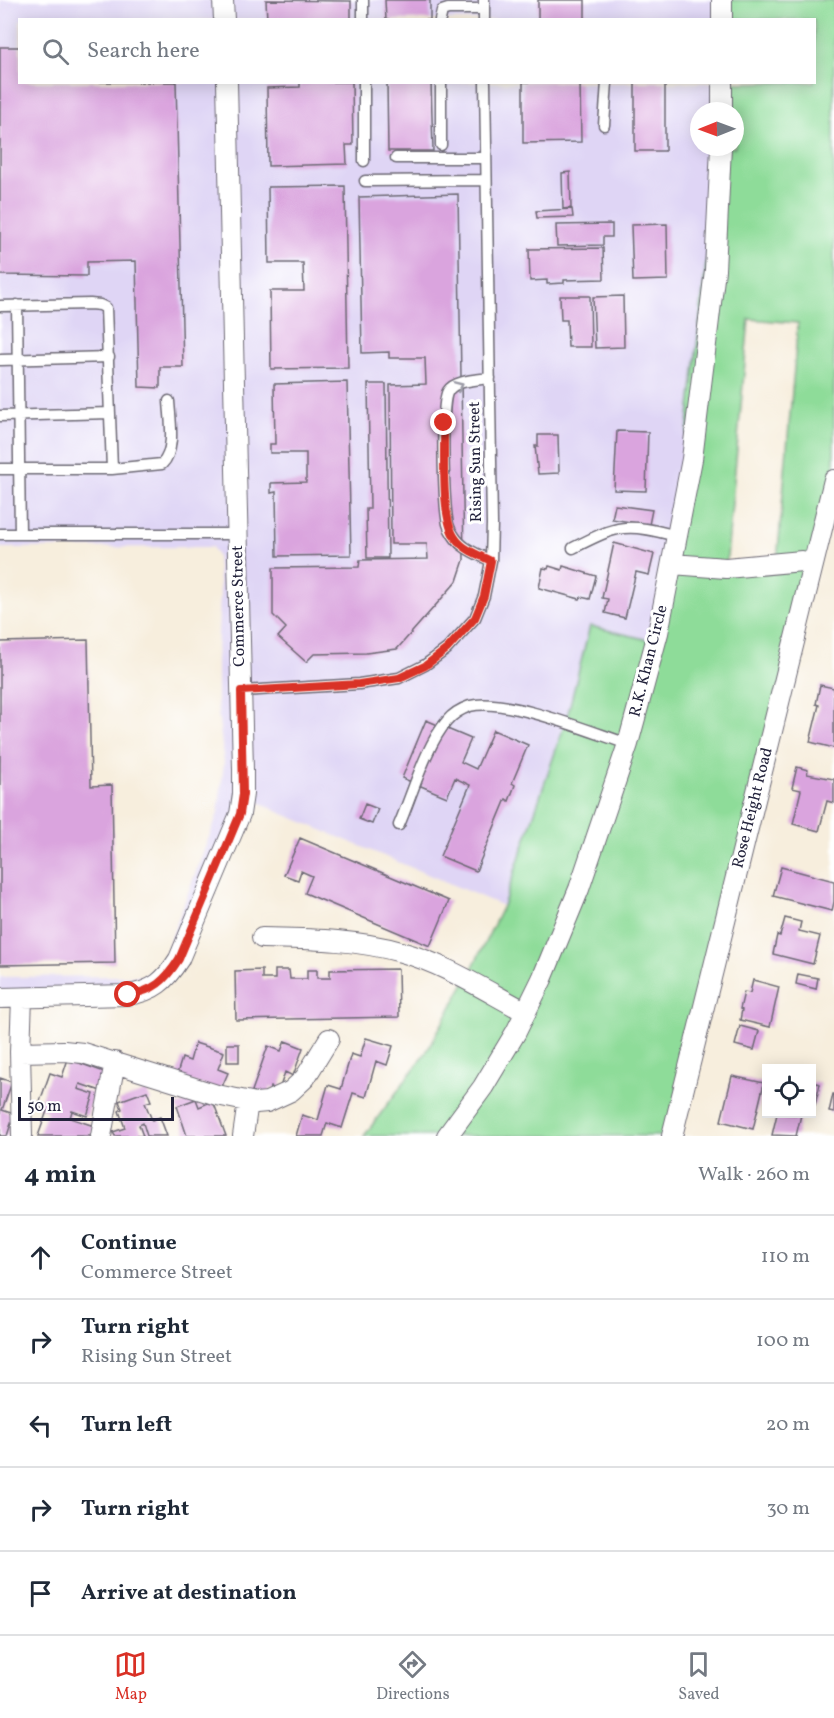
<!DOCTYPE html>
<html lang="en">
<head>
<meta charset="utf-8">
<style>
	body { margin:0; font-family:Vollkorn,serif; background:#f6f6f7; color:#1f2937 }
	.controls { position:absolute; right:18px; bottom:18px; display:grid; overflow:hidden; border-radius:0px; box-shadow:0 3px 15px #0003 }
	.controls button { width:54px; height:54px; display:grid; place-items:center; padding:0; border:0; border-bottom:2px solid #e0e1e3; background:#fff; color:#1f2937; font:30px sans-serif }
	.compass { position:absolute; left:690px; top:102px; width:54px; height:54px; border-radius:50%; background:#fff; box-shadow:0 3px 15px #0003; rotate:269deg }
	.scale { position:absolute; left:18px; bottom:15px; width:156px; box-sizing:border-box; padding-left:6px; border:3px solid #22223b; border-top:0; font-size:16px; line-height:21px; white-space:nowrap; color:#22223b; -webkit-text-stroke:4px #fff; paint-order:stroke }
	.stop { position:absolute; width:18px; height:18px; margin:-14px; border:4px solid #d93025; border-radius:50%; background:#fff }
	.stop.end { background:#d93025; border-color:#fff; box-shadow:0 2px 6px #0008 }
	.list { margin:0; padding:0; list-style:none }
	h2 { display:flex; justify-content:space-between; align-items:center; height:78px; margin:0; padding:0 24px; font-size:26px }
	h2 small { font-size:20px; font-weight:400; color:#747a83 }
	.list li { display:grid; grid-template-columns:39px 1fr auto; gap:18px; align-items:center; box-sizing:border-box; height:84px; padding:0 24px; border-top:2px solid #e0e1e3 }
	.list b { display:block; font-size:22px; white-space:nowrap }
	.list p { margin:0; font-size:20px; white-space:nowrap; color:#747a83 }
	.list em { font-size:20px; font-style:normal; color:#747a83 }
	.icon { flex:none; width:33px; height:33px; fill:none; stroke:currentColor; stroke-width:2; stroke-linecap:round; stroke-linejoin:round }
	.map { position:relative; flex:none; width:834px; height:1136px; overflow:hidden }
	.search { position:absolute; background:#fff; box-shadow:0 3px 15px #0003; left:18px; right:18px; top:18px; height:66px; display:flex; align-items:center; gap:15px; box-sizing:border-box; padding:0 21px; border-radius:0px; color:#747a83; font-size:22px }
	.sheet { height:498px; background:#fff }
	nav { display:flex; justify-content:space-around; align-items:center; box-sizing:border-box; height:84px; border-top:2px solid #e0e1e3; background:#fff; font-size:16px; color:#747a83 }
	nav a { display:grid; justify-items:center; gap:3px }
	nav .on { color:#d93025 }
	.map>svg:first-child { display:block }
</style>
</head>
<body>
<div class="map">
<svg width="834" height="1136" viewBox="0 0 834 1136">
	<rect width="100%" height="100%" fill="#fff"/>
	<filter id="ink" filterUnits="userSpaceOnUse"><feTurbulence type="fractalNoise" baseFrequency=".0167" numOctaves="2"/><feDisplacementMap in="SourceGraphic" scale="12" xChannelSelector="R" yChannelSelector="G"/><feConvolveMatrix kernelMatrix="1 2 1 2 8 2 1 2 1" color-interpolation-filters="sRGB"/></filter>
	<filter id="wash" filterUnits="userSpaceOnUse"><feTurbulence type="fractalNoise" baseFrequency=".008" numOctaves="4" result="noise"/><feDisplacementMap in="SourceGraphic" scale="24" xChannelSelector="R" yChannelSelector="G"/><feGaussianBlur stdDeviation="1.35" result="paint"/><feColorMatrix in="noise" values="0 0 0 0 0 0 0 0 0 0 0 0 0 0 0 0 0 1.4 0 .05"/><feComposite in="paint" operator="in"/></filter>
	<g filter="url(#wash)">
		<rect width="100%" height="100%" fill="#f7eedd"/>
		<!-- built -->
		<path fill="#dfd5f5" d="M0 0H721V20H20V82L721 83 720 111H699V147H719L714 266 654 641 590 626 567 717 503 906 281 813 243 794 158 985 0 999V977L144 976 162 962 218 813 224 762 217 703V655L220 594 217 556 212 547 0 548Z"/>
		<!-- green -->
		<path fill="#8edc99" stroke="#587f6a" stroke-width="1.5" fill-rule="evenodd" d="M721 0H834V483L673 1136H364L425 1054 466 981 503 906 567 717 590 626 653 641 676 534 719 147H735V111H720L721 83 814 82V20L721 19ZM749 319 798 323 777 562 726 568Z"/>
		<g id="blocks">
			<!-- building -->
			<path fill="#daa4de" d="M266 0 351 1V20H267Z
				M385 0H430V20H386Z
				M538 0H585V20H538Z
				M0 47H20V82H176L183 367H160V388L139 387 136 261 87 262V276L0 275Z
				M300 82H352L353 145H346L347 164 268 166 267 88 300 87Z
				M387 82H431L433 151H388Z
				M523 82H580L581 142 523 143Z
				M635 82H665V151H635Z
				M570 172 571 208 563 209 562 173Z
				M345 186 348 368 271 369 270 291H304L303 263H269L268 187Z
				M458 194 464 560 457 581 397 649 366 653 314 654 306 662 278 637 286 628 273 615V568L359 567 360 560 428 559 427 544H391L390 385 426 384 425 358H389V352L362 353 359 197Z
				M572 209 573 217 537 218 536 211Z
				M612 224V237H603V245L557 246 556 225Z
				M667 224 668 280 633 281 631 225Z
				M603 248 604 279 564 280V283L547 284V280L530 281 529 249Z
				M560 296H590L591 347H568L567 320H561Z
				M623 296 624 347 595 348 593 297Z
				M347 382 351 555 277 556 276 492 271 493V483L306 482V453H270V444H275L274 384Z
				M368 384H386L388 558H367L366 509H370Z
				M617 431 648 432 646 491 614 490Z
				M538 435H558L559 473 538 474 535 446H538Z
				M615 505 652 510 649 525 612 519Z
				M614 543 654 554 649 575 636 572 625 618 605 613 608 599 602 598Z
				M549 566 562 570 563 566 596 576 590 599 581 597 580 599 539 588 543 568 548 569Z
				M88 640 91 786 112 785 115 963 0 965V642Z
				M820 685 834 688V748L810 742 819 705 816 704Z
				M426 720 471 739 461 762 476 769 493 730 528 745 512 783 515 785 509 801 506 799 476 871 440 856 470 785 455 778 447 797 402 778Z
				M797 767 808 770 807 774 834 779V803L827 801 819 831 793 824 801 790 792 788Z
				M365 804 378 809 372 824 359 819Z
				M300 838 449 901 430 946 305 893 312 876 301 871 298 880 284 875Z
				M781 867 834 881V902L832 911 773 896Z
				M785 918 801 922 799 931 820 936 813 964 773 954 777 935 780 936Z
				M398 969 399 1017 236 1020 235 971 262 970V979H275V970H289L290 979H307V970H317V978H330V970Z
				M798 974 818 978 816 989 796 984Z
				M753 980 779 987 770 1027 740 1020 742 1010 740 1009 744 992 750 993Z
				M740 1026 759 1031 754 1050 735 1045Z
				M366 1038 393 1046 387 1065 376 1061 366 1097 353 1093 342 1128 327 1123 323 1136H296L302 1115 318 1120 328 1085 341 1089 351 1054 360 1057Z
				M285 1041 303 1048 293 1076 285 1072 279 1090 271 1087 268 1097 252 1091 268 1046 281 1051Z
				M195 1043 224 1052 218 1069 228 1073 220 1091 176 1077 182 1058 190 1061Z
				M227 1044H239V1062H227Z
				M68 1059 107 1073 101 1091 80 1084 78 1089 94 1094 87 1116 72 1111 70 1118 94 1126 91 1136H38L47 1111 38 1107 50 1073 62 1077Z
				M732 1076 764 1083 753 1129 721 1121Z
				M0 1078 12 1082 2 1110 14 1114 7 1136H0Z
				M812 1082 820 1084 815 1105H812Z
				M147 1091 151 1101 145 1103 152 1120 160 1117 167 1136H147L143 1123 139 1125 143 1136H115L113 1132 125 1128 119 1111 122 1109 119 1101Z
				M833 1094H834V1113L829 1112Z
				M196 1099 199 1107 213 1101 226 1136H187L177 1106Z
				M777 1114 801 1115 796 1136 772 1135Z"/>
		</g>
	</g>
	<g filter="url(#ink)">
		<use href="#blocks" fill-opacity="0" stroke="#6d6974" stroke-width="1.5"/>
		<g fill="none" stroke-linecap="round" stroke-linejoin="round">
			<defs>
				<path id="lane" d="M363 0V20
					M484 0V20
					M440 20 442 11 448 9H484
					M364 82V161
					M441 82V145
					M604 125 607 82
					M396 158H486
					M365 181 486 180
					M17 305 20 534
					M0 306 90 304 100 305 106 308 112 469
					M0 360 109 357
					M490 378C478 380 455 380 448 391 440 403 444 506 448 524 449 528 451 532 454 536 462 549 478 554 491 561
					M0 416 110 413
					M0 469H112L162 464C176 450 170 420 169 401
					M0 534H238
					M573 548C620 524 625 523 677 536
					M241 691 359 684 399 678 425 665 447 649 475 618 484 596 491 561 492 524 485 82
					M399 825C412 795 426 745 447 721 452 715 461 709 470 706 506 697 591 732 628 744"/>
				<path id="street" d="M223 0 224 20
					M722 0V20
					M722 111V82
					M672 564 726 568 802 561 813 563
					M262 938C308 939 356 939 401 952 445 964 486 991 526 1012
					M0 998 128 995C154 991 165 981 179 959L240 814 243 794V770L227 82
					M22 998 20 1052 22 1136
					M20 1052 64 1051 83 1053 217 1095 256 1103 267 1102 291 1091 305 1078 329 1039
					M101 1136 115 1062
					M243 1136 248 1102
					M447 1136 483 1087 516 1032 542 979 579 889 628 744 658 633 692 459 715 270 721 147
					M672 1136 834 480"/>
			</defs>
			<!-- lane casing -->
			<use href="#lane" stroke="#6d6974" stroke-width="13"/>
			<!-- street casing -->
			<use href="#street" stroke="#6d6974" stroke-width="22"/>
			<!-- lane -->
			<use href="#lane" stroke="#fff" stroke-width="10"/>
			<!-- street -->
			<use href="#street" stroke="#fff" stroke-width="20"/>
		</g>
		<!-- one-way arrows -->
		<defs><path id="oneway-chevron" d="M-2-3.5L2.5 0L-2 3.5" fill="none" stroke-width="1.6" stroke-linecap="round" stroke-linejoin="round" transform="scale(1.5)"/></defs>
		<use stroke="#9c9ca7" href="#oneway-chevron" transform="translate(459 386) rotate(-23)"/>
	</g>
	<g fill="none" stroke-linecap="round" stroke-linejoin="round" filter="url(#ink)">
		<!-- route -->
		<path stroke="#d93025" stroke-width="8" d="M128 995C154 991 165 981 179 959L240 814 243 794 241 691 359 684 399 678 425 666 447 649 475 618 484 596 491 561C479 555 464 550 456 539 440 519 445 450 444 423"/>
	</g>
	<g text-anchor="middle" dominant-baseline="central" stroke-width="6" stroke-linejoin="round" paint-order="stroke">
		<!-- street labels -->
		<g font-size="16" fill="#22223b" stroke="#fff">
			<text transform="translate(476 462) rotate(-91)">Rising Sun Street</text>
			<text transform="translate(239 606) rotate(-91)">Commerce Street</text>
			<text transform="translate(649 661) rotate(-76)">R.K. Khan Circle</text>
			<text transform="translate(753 808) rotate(-76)">Rose Height Road</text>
		</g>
	</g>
</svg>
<div class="controls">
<button><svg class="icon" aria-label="locate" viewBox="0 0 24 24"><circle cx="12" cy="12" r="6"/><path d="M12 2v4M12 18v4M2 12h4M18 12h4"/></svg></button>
</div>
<svg class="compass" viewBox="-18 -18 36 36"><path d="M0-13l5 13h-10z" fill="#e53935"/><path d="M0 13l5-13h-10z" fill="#747a83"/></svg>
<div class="scale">50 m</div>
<div class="stop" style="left:128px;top:995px"></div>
<div class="stop end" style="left:444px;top:423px"></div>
<div class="search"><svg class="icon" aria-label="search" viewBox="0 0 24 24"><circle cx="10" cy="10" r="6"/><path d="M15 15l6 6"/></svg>Search here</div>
</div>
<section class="sheet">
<h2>4 min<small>Walk · 260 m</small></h2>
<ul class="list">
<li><svg class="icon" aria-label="ahead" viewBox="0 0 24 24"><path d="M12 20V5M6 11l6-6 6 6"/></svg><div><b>Continue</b><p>Commerce Street</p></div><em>110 m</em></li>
<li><svg class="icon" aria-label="right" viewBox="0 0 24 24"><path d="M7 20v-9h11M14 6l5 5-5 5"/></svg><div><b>Turn right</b><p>Rising Sun Street</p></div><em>100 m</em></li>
<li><svg class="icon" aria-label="left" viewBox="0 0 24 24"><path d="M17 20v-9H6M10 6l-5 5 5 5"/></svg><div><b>Turn left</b></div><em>20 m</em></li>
<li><svg class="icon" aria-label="right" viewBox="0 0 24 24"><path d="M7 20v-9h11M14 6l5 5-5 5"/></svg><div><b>Turn right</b></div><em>30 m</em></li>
<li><svg class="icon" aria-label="arrive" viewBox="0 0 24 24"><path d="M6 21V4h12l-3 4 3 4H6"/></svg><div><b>Arrive at destination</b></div></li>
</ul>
</section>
<nav>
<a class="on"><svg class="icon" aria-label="map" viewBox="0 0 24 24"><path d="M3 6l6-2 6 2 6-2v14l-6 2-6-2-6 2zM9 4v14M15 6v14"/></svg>Map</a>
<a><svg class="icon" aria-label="directions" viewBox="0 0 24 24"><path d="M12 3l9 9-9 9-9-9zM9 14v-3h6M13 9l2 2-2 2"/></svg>Directions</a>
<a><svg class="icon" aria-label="saved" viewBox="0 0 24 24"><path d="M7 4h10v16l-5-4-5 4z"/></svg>Saved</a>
</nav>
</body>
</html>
